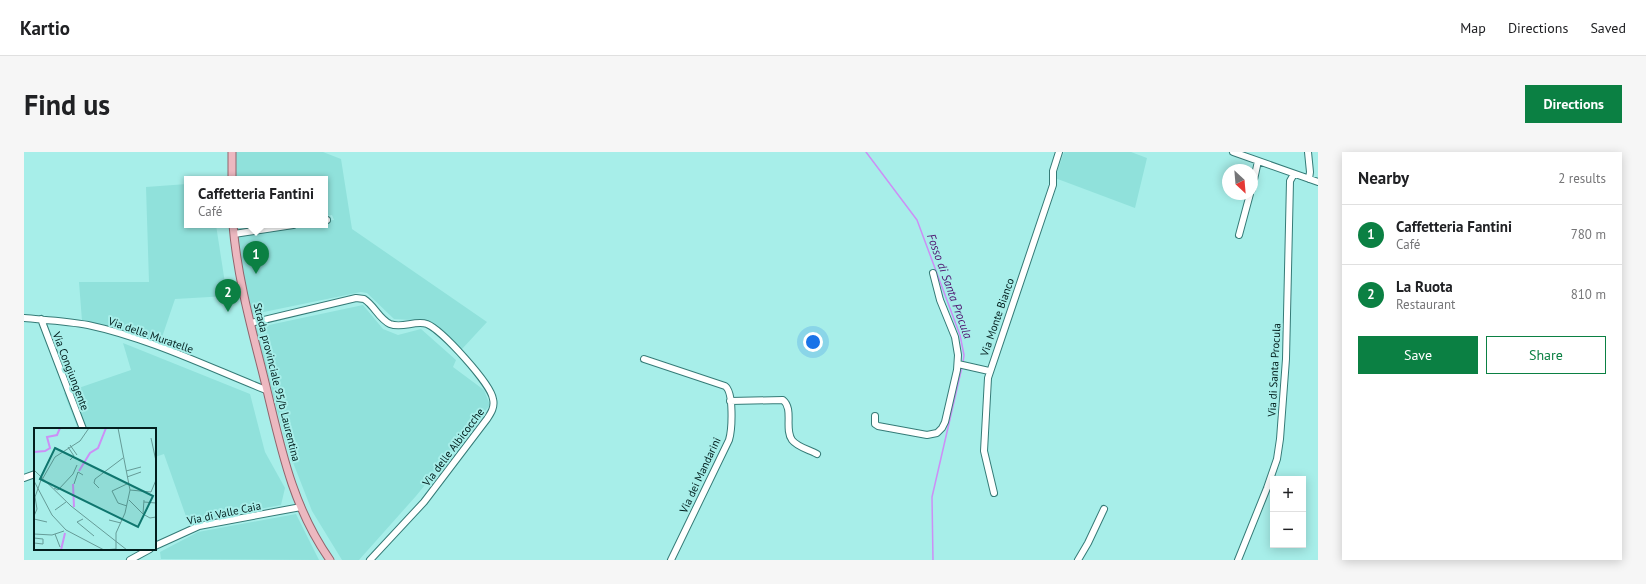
<!DOCTYPE html>
<html lang="en">
<head>
<meta charset="utf-8">
<style>
	body { margin:0; font-family:"PT Sans",sans-serif; background:#f6f6f6; color:#202124 }
	.controls { position:absolute; right:12px; bottom:12px; display:grid; overflow:hidden; border-radius:0px; box-shadow:0 2px 10px #0003 }
	.controls button { width:36px; height:36px; display:grid; place-items:center; padding:0; border:0; border-bottom:1px solid #e0e0e0; background:#fff; color:#202124; font:20px sans-serif }
	.compass { position:absolute; left:1198px; top:12px; width:36px; height:36px; border-radius:50%; background:#fff; box-shadow:0 2px 10px #0003; rotate:154deg }
	.you { position:absolute; left:789px; top:190px; width:14px; height:14px; margin:-10px; border:3px solid #fff; border-radius:50%; background:#1a73e8; box-shadow:0 0 0 6px #1a73e833 }
	.badge { display:grid; place-items:center; width:26px; height:26px; border-radius:50%; background:#0b8043; color:#fff; font-size:13px; font-weight:700 }
	.pin { position:absolute; translate:-50% -33px; filter:drop-shadow(0 1px 2px #0008) }
	.pin::after { content:''; position:absolute; top:21px; width:14px; height:12px; background:inherit; clip-path:polygon(0 0,100% 0,50% 100%) }
	.popup { position:absolute; left:160px; top:24px; width:144px; height:52px; box-sizing:border-box; display:grid; place-content:center; border-radius:0px; background:#fff; filter:drop-shadow(0 1px 3px #0005); font-size:13px; white-space:nowrap; color:#757577 }
	.popup b { font-size:15px; color:#202124 }
	.popup::after { content:''; position:absolute; left:50%; top:100%; margin-left:-8px; border:8px solid transparent; border-top-color:#fff }
	.list { margin:0; padding:0; list-style:none }
	h2 { display:flex; justify-content:space-between; align-items:center; height:52px; margin:0; padding:0 16px; font-size:17px }
	h2 small { font-size:13px; font-weight:400; color:#757577 }
	.list li { display:grid; grid-template-columns:26px 1fr auto; gap:12px; align-items:center; box-sizing:border-box; height:60px; padding:0 16px; border-top:1px solid #e0e0e0 }
	.list b { display:block; font-size:15px; white-space:nowrap }
	.list p { margin:0; font-size:13px; white-space:nowrap; color:#757577 }
	.list em { font-size:13px; font-style:normal; color:#757577 }
	.actions { display:flex; gap:8px; padding:12px 16px }
	.actions a { flex:1; padding:9px 0; border:1px solid #0b8043; border-radius:0px; text-align:center; font-size:14px; color:#0b8043 }
	.actions .main { background:#0b8043; color:#fff }
	.map { position:relative; flex:none; width:1294px; height:408px; overflow:hidden; border-radius:0px }
	header { display:flex; align-items:center; gap:24px; box-sizing:border-box; height:56px; padding:0 20px; background:#fff; border-bottom:1px solid #e0e0e0 }
	header strong { font-size:19px }
	nav { display:flex; gap:22px; margin-inline-start:auto; font-size:14px }
	.intro { display:flex; align-items:center; justify-content:space-between; box-sizing:border-box; height:96px; padding:0 24px }
	h1 { margin:0; font-size:28px }
	.button { padding:10px 18px; border-radius:0px; background:#0b8043; color:#fff; font-size:14px; font-weight:700 }
	main { display:flex; gap:24px; padding:0 24px }
	aside { flex:1; background:#fff; border-radius:0px; box-shadow:0 2px 10px #0003 }
	.map>svg:first-child { display:block }
</style>
</head>
<body>
<header>
<strong>Kartio</strong>
<nav><a>Map</a><a>Directions</a><a>Saved</a></nav>
</header>
<div class="intro"><h1>Find us</h1><a class="button">Directions</a></div>
<main>
<div class="map">
<svg width="1294" height="408" viewBox="0 0 1294 408">
	<rect width="100%" height="100%" fill="#a7eee9"/>
	<!-- built -->
	<path fill="#90e1db" d="M212 0H299L317 7 328 77 463 170 438 197 405 169 370 167 343 141 337 140 225 163 208 86 280 73H301V69L310 68 308 63 301 64V27H212Z
		M1040 0H1107L1123 6 1111 56 1031 26Z
		M163 32V73H192L203 144 151 147 136 191 58 169 55 130H125L122 35Z
		M339 153 359 177 374 183 397 177 432 208 429 215 460 238 466 253 392 344 335 408H318L288 359 263 295 231 176Z
		M99 191 226 242 241 300 261 336 257 353 164 370 140 302 131 305V277H54L40 241 107 218Z
		M272 362 295 408 137 407 136 400 174 380Z"/>
	<g fill="none" stroke-linecap="round" stroke-linejoin="round">
		<!-- stream -->
		<path stroke="#cc8ff6" stroke-width="1.5" d="M842 0 893 68 936 183 940 203 939 211
			M909 408 908 345 938 215"/>
		<defs>
			<path id="minor" d="M1209 0 1294 30
				M1284 0 1286 20 1285 27
				M1228 37 1234 9
				M301 68H303
				M210 82 269 73
				M1215 83 1226 42
				M0 166C21 168 43 169 64 173 125 186 184 215 242 238
				M17 167 59 277
				M227 171 332 146 340 147C350 153 355 167 366 172 378 177 391 168 403 172 418 178 467 232 469 247 471 255 467 261 463 267L400 350 346 408
				M620 207 701 234C710 240 708 278 705 288L647 408
				M934 212 965 219
				M706 249 759 248C770 257 760 277 768 288 773 295 786 298 793 302
				M851 264V272L854 274 903 283 913 281 918 276 921 270 933 218 934 203 931 185 916 148 909 121
				M0 326 11 322
				M970 341 960 299 964 226 1029 33V19L1035 0
				M131 394 175 374 277 355
				M106 408 126 397
				M1054 408 1064 391 1080 357
				M1214 408 1243 336 1253 307 1256 287 1262 207 1266 29 1270 22"/>
			<path id="major" d="M208 0V27
				M209 73C213 122 226 171 238 218 255 285 265 350 306 408"/>
		</defs>
		<!-- minor casing -->
		<use href="#minor" stroke="#357b77" stroke-width="8"/>
		<!-- major casing -->
		<use href="#major" stroke="#92646c" stroke-width="9"/>
		<!-- minor -->
		<use href="#minor" stroke="#fff" stroke-width="6"/>
		<!-- major -->
		<use href="#major" stroke="#ecb8c0" stroke-width="7"/>
	</g>
	<g text-anchor="middle" dominant-baseline="central" stroke-width="4" stroke-linejoin="round" paint-order="stroke">
		<!-- street labels -->
		<g font-size="11" fill="#021e1d" stroke="#a7eee9">
			<text transform="translate(973 165) rotate(-71)">Via Monte Bianco</text>
			<text transform="translate(127 183) rotate(19)">Via delle Muratelle</text>
			<text transform="translate(1250 218) rotate(-87)">Via di Santa Procula</text>
			<text transform="translate(47 219) rotate(69)">Via Congiungente</text>
			<text transform="translate(253 230) rotate(76)">Strada provinciale 95/b Laurentina</text>
			<text transform="translate(429 295) rotate(-53)">Via delle Albicocche</text>
			<text transform="translate(676 323) rotate(-65)">Via dei Mandarini</text>
			<text transform="translate(200 361) rotate(-12)">Via di Valle Caia</text>
		</g>
		<!-- water labels -->
		<g font-size="12" font-style="italic" fill="#4e126e" stroke="#a7eee9">
			<text transform="translate(926 134) rotate(70)">Fosso di Santa Procula</text>
		</g>
	</g>
	<!-- overview -->
	<g transform="translate(10 276)">
		<rect width="122" height="122" fill="#a7eee9"/>
		<path fill="none" stroke="#cc8ff6" stroke-width="2" d="M0 24 11 23 16 20 13 9 23 7 26 0M45 43 56 25 64 20 72 0M39 56 40 79M27 122 31 105"/>
		<path fill="none" stroke="#659b97" stroke-width="1" d="M117 10 122 33M36 17 43 27M34 19 40 28 36 32M0 42 37 78 93 122M92 43 107 39M93 49 107 44M9 50 21 29 46 13 55 0M0 53 18 87M40 56 44 44 49 47M20 60 24 62 39 46 43 37M65 60 60 55 61 51 89 30M96 62 117 64 122 52M95 72 109 86 116 90 122 89M110 74 122 75M93 78 84 75 78 63 95 55M21 82 32 74M109 86 110 72M18 87 32 102 70 122M0 88 3 81 1 69 8 49M0 91 13 94M49 91 43 94 60 108M75 92 87 95M0 106 18 107 30 103M21 106 26 119M0 110 9 111V116L0 115M69 122 82 121M82 122V105L91 85 96 62 84 0"/>
		<path fill="#0f766e" fill-opacity="0.15" stroke="#0f766e" stroke-width="2" d="M21 20 119 68 104 99 6 51Z"/>
		<rect width="122" height="122" fill="none" stroke="#021e1d" stroke-width="2"/>
	</g>
</svg>
<div class="controls">
<button>+</button>
<button>−</button>
</div>
<svg class="compass" viewBox="-18 -18 36 36"><path d="M0-13l5 13h-10z" fill="#e53935"/><path d="M0 13l5-13h-10z" fill="#757577"/></svg>
<div class="you"></div>
<div class="pin badge" style="left:232px;top:122px">1</div>
<div class="popup"><b>Caffetteria Fantini</b>Café</div>
<div class="pin badge" style="left:204px;top:160px">2</div>
</div>
<aside>
<h2>Nearby<small>2 results</small></h2>
<ul class="list">
<li><span class="badge">1</span><div><b>Caffetteria Fantini</b><p>Café</p></div><em>780 m</em></li>
<li><span class="badge">2</span><div><b>La Ruota</b><p>Restaurant</p></div><em>810 m</em></li>
</ul>
<div class="actions"><a class="main">Save</a><a>Share</a></div>
</aside>
</main>
</body>
</html>
